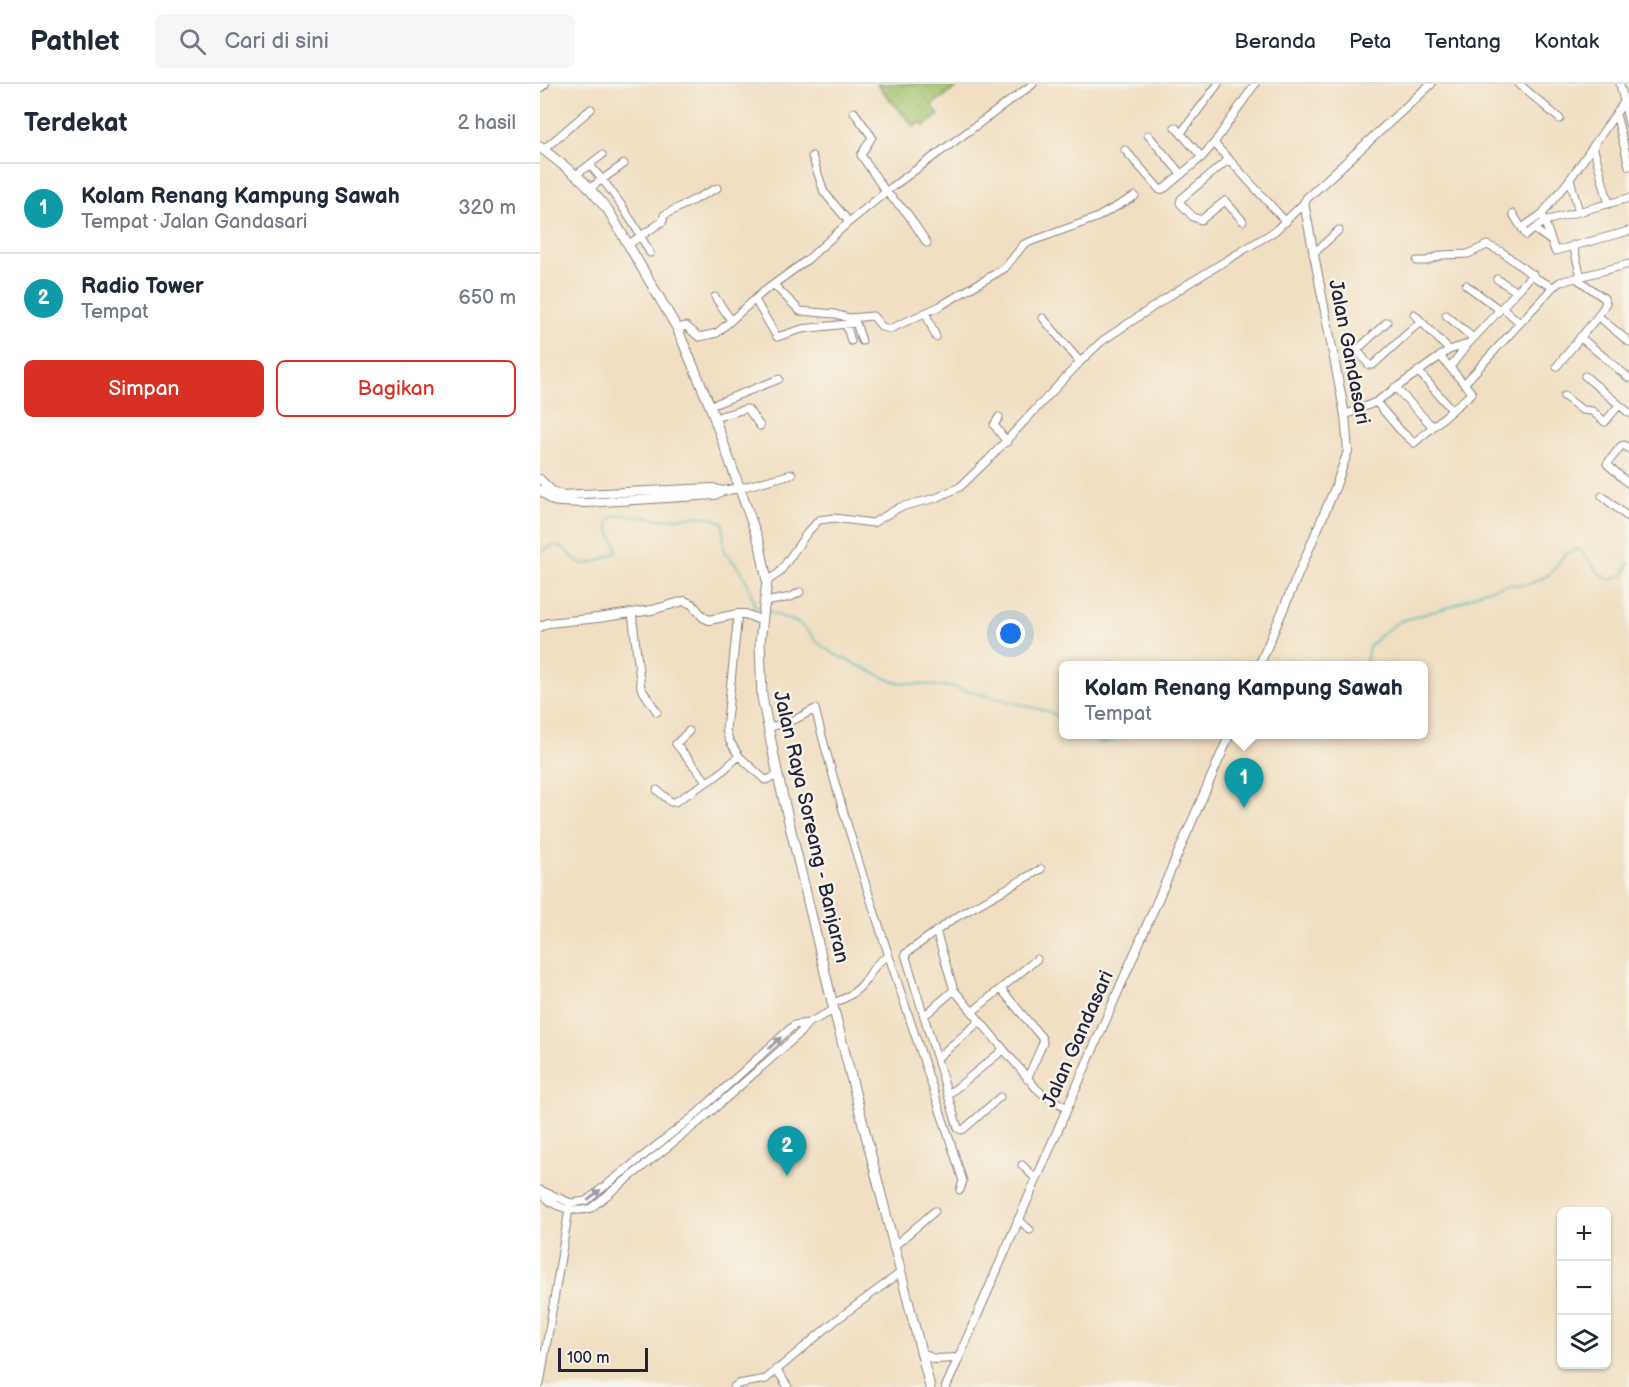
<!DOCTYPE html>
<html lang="id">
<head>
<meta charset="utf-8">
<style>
	body { margin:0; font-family:"Balsamiq Sans",sans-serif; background:#f6f6f7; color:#1f2937 }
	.controls { position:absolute; right:18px; bottom:18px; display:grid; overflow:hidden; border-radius:9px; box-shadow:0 2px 4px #0004 }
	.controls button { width:54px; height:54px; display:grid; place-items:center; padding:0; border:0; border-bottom:2px solid #e0e1e3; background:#fff; color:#1f2937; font:30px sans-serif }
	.scale { position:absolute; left:18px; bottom:15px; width:90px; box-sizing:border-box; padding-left:6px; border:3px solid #22223b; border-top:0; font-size:16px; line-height:21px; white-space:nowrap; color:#22223b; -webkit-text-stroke:4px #f7f3e8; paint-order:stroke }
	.you { position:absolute; left:471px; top:550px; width:21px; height:21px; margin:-15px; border:4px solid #fff; border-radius:50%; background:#1a73e8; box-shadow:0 0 0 9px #1a73e833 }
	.badge { display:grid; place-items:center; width:39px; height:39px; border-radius:50%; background:#d93025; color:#fff; font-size:20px; font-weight:700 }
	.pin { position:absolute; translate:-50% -50px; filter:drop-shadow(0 2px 3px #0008) }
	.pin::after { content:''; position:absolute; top:32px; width:21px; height:18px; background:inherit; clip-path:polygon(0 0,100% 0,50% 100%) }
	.popup { position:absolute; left:519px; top:577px; width:369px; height:78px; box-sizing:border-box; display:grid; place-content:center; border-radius:9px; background:#fff; filter:drop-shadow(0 2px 4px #0005); font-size:20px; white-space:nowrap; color:#747a83 }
	.popup b { font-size:22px; color:#1f2937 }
	.popup::after { content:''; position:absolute; left:50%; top:100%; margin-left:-12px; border:12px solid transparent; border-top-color:#fff }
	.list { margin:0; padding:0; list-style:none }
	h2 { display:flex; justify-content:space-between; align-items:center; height:78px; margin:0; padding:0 24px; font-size:26px }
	h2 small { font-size:20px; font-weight:400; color:#747a83 }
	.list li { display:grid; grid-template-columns:39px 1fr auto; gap:18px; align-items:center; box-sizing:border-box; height:90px; padding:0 24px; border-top:2px solid #e0e1e3 }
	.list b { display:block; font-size:22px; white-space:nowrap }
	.list p { margin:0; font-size:20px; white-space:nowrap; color:#747a83 }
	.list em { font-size:20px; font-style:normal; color:#747a83 }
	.actions { display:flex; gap:12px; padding:18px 24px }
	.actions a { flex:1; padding:14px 0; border:2px solid #d93025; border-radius:9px; text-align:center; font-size:21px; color:#d93025 }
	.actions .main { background:#d93025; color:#fff }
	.icon { flex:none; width:33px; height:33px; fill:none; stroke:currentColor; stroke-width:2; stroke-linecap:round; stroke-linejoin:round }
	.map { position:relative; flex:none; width:1089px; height:1303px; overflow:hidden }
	header { display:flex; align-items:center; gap:36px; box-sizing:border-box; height:84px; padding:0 30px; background:#fff; border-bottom:2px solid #e0e1e3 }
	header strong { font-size:28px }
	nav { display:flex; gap:33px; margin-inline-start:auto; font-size:21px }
	.search { width:420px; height:54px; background:#f6f6f7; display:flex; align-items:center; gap:15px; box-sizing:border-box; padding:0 21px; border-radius:9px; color:#747a83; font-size:22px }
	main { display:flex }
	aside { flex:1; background:#fff }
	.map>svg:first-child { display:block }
</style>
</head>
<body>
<header>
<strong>Pathlet</strong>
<div class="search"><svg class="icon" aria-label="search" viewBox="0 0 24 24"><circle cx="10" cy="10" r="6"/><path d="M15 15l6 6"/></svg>Cari di sini</div>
<nav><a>Beranda</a><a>Peta</a><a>Tentang</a><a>Kontak</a></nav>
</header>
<main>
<aside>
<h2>Terdekat<small>2 hasil</small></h2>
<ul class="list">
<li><span class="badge" style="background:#0f9aa8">1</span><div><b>Kolam Renang Kampung Sawah</b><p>Tempat · Jalan Gandasari</p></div><em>320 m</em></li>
<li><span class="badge" style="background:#0f9aa8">2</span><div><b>Radio Tower</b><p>Tempat</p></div><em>650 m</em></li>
</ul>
<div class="actions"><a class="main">Simpan</a><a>Bagikan</a></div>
</aside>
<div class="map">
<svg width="1089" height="1303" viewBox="0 0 1089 1303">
	<defs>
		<pattern id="grass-dots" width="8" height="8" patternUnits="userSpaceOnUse" patternTransform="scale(1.5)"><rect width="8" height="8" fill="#a3c36b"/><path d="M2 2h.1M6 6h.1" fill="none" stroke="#8ca75e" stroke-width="1.8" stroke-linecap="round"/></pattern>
	</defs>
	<rect width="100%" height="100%" fill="#f7f3e8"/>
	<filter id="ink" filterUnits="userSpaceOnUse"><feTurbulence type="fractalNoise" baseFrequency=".0167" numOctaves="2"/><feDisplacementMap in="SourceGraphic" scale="12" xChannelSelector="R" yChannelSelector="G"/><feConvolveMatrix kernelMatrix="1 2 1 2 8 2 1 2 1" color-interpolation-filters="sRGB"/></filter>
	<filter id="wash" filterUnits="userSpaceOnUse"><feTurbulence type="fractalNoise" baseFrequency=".008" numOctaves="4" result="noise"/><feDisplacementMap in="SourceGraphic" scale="24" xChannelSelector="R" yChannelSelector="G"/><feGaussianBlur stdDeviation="1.35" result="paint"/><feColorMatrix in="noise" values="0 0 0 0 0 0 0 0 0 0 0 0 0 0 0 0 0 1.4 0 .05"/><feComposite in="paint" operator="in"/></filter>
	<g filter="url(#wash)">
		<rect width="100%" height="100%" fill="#f0dfc1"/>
		<!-- grass -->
		<path fill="url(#grass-dots)" stroke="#627253" stroke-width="1.5" d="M337 0H421L392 21 399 31 384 42 381 38 374 43C362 28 349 15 337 0Z"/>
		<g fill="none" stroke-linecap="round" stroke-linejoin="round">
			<!-- stream -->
			<path stroke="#41b1bb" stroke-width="1.5" d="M0 468C4 466 9 463 13 462 27 460 32 479 46 480 55 480 69 472 77 468 78 456 65 446 69 437 71 433 77 431 81 431 95 431 109 435 123 435 143 435 166 427 183 439L184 467 202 488 209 502 215 523 219 524
				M227 527 258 539 270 549 278 559 294 570 354 598 412 603 507 627 524 635
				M825 582 829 563 841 550 860 537 913 522 943 507 966 501 989 500 1009 491 1025 470 1037 465C1051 471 1052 489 1071 496L1085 490 1089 479
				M547 650 561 659 573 657 577 650"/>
		</g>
	</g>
	<g filter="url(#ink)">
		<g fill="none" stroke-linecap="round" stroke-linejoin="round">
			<defs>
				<path id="minor" d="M979 0 1020 35
					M1080 0 1089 40
					M1084 18 1030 95 1002 130 1015 167 1089 147
					M314 28 332 53 321 71 346 108 367 129 387 159
					M1076 30 1089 82
					M635 43 662 73
					M641 49 678 0
					M608 51 641 90
					M674 59 715 0
					M1053 62 1069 120
					M3 66 51 25
					M585 66 620 106 625 104 662 73 674 59 746 138
					M272 72 284 108 309 138
					M689 75 641 115 640 119 653 133 661 136 685 117 703 137
					M50 81C74 108 94 138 110 169
					M36 91 62 71
					M1030 95 1039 128
					M50 104 84 80
					M973 130 986 151 1005 137 1089 114
					M982 144 1002 130
					M994 145 1011 157
					M89 160 123 137 124 131 128 129 177 104
					M1033 161 1041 193
					M773 170 799 146
					M877 177H886L902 171 928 170 947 161 962 168 996 194 1013 203 1020 198 1089 180
					M957 195 976 207
					M234 201 260 227 295 230 309 234 333 232 342 243 350 245 400 222 465 184 484 160 556 134 595 112
					M926 201 960 226
					M175 213 191 236
					M215 216 237 253 262 245 316 239 322 257
					M962 223 980 239
					M386 230 396 253
					M874 230 909 266
					M906 231 933 254
					M1058 232 1089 258
					M503 234 540 278
					M847 238 817 266 829 281H833L881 237
					M306 240 311 257
					M137 244 146 242 159 253 177 249 223 208 267 176 309 138 352 103 493 0
					M1040 253 1089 294
					M1017 282 1058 232 1066 219 1064 214 1036 194
					M910 283 928 260
					M878 287 911 325
					M1045 292 1089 329
					M925 299 1013 203
					M855 303 892 342
					M1024 312 1042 326 1052 327 1065 338 1079 321
					M836 318 860 346 874 359 932 309 900 272
					M170 322 239 295
					M805 331 836 318 909 266 928 260 993 190
					M459 333 454 341 467 358
					M174 334 205 325H208L220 342
					M1089 365 1084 361 1081 362 1067 380 1089 400
					M200 404 252 390
					M1062 412 1089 434
					M227 497 239 489 267 449 279 436 294 434 333 439 360 423 396 414 420 403 449 375 540 278 562 257 646 201 735 147 764 119
					M225 518 251 513 260 508
					M92 529 101 604 117 628
					M228 644 256 635 275 625C316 785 373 940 423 1097L420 1106
					M149 647 136 660 167 698
					M199 672 225 696 238 692
					M117 706 131 718H135L178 691 199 672 189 656 186 646 198 530
					M396 847 414 906 496 1004 505 1012 526 1023
					M461 905 502 954 503 959 487 995
					M293 919C306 915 318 907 326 896 333 885 336 878 349 872
					M432 928 497 875
					M384 932 414 906
					M397 974 440 937
					M409 1010 463 966
					M460 1013 424 1045 421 1046 418 1044 365 870 413 835 501 785
					M482 1081 496 1095
					M0 1106 31 1119 46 1117 154 1032 254 941 268 939 294 926
					M1 1107C10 1123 34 1130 51 1124L159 1038 259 950 268 939
					M478 1135 490 1146
					M353 1163 395 1127
					M236 1285 248 1303
					M0 1300 29 1125
					M194 1303 198 1300 226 1295 295 1237 360 1189"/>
				<path id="tertiary" d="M0 395 12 407 21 411 173 404 182 407
					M0 406 13 417 20 418 46 419 175 411 182 407 200 404
					M0 543 8 539 58 534 112 526 144 517 152 520 163 533 169 536 198 530H205L223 537
					M719 582 795 404 808 367 805 331 764 119 767 114 891 0
					M381 1268 393 1275 418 1274
					M406 1303 690 650"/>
				<path id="secondary" d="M0 3 4 0
					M0 63 43 97 68 126 137 244 170 322 220 461 227 497 220 558 222 613 238 692 294 926 390 1303"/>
			</defs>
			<!-- minor casing -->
			<use href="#minor" stroke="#89807e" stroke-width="9"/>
			<!-- tertiary casing -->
			<use href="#tertiary" stroke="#89807e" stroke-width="10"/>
			<!-- secondary casing -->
			<use href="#secondary" stroke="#89807e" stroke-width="11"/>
			<!-- minor -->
			<use href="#minor" stroke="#fff" stroke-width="7"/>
			<!-- tertiary -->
			<use href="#tertiary" stroke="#fff" stroke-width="8"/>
			<!-- secondary -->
			<use href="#secondary" stroke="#fff" stroke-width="9"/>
		</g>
		<!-- one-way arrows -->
		<defs><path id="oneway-solid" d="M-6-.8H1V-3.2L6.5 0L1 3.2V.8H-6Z" transform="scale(1.5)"/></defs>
		<g fill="#9c9ca7">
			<use href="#oneway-solid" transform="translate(235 959) rotate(-43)"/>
			<use href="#oneway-solid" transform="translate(54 1111) rotate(-39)"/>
		</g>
	</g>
	<g text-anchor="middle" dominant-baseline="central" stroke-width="5" stroke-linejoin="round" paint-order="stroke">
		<!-- street labels -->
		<g font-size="20" fill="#22223b" stroke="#f7f3e8">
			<text transform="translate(809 268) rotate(79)">Jalan Gandasari</text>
			<text transform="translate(271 743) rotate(77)">Jalan Raya Soreang - Banjaran</text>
			<text transform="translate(538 955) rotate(-66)">Jalan Gandasari</text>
		</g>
	</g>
</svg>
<div class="controls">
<button>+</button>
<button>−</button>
<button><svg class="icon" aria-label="layers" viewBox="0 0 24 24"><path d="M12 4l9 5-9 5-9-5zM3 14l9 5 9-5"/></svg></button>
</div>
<div class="scale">100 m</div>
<div class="you"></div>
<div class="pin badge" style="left:704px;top:724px;background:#0f9aa8">1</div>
<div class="popup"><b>Kolam Renang Kampung Sawah</b>Tempat</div>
<div class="pin badge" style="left:247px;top:1092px;background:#0f9aa8">2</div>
</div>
</main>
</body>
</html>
